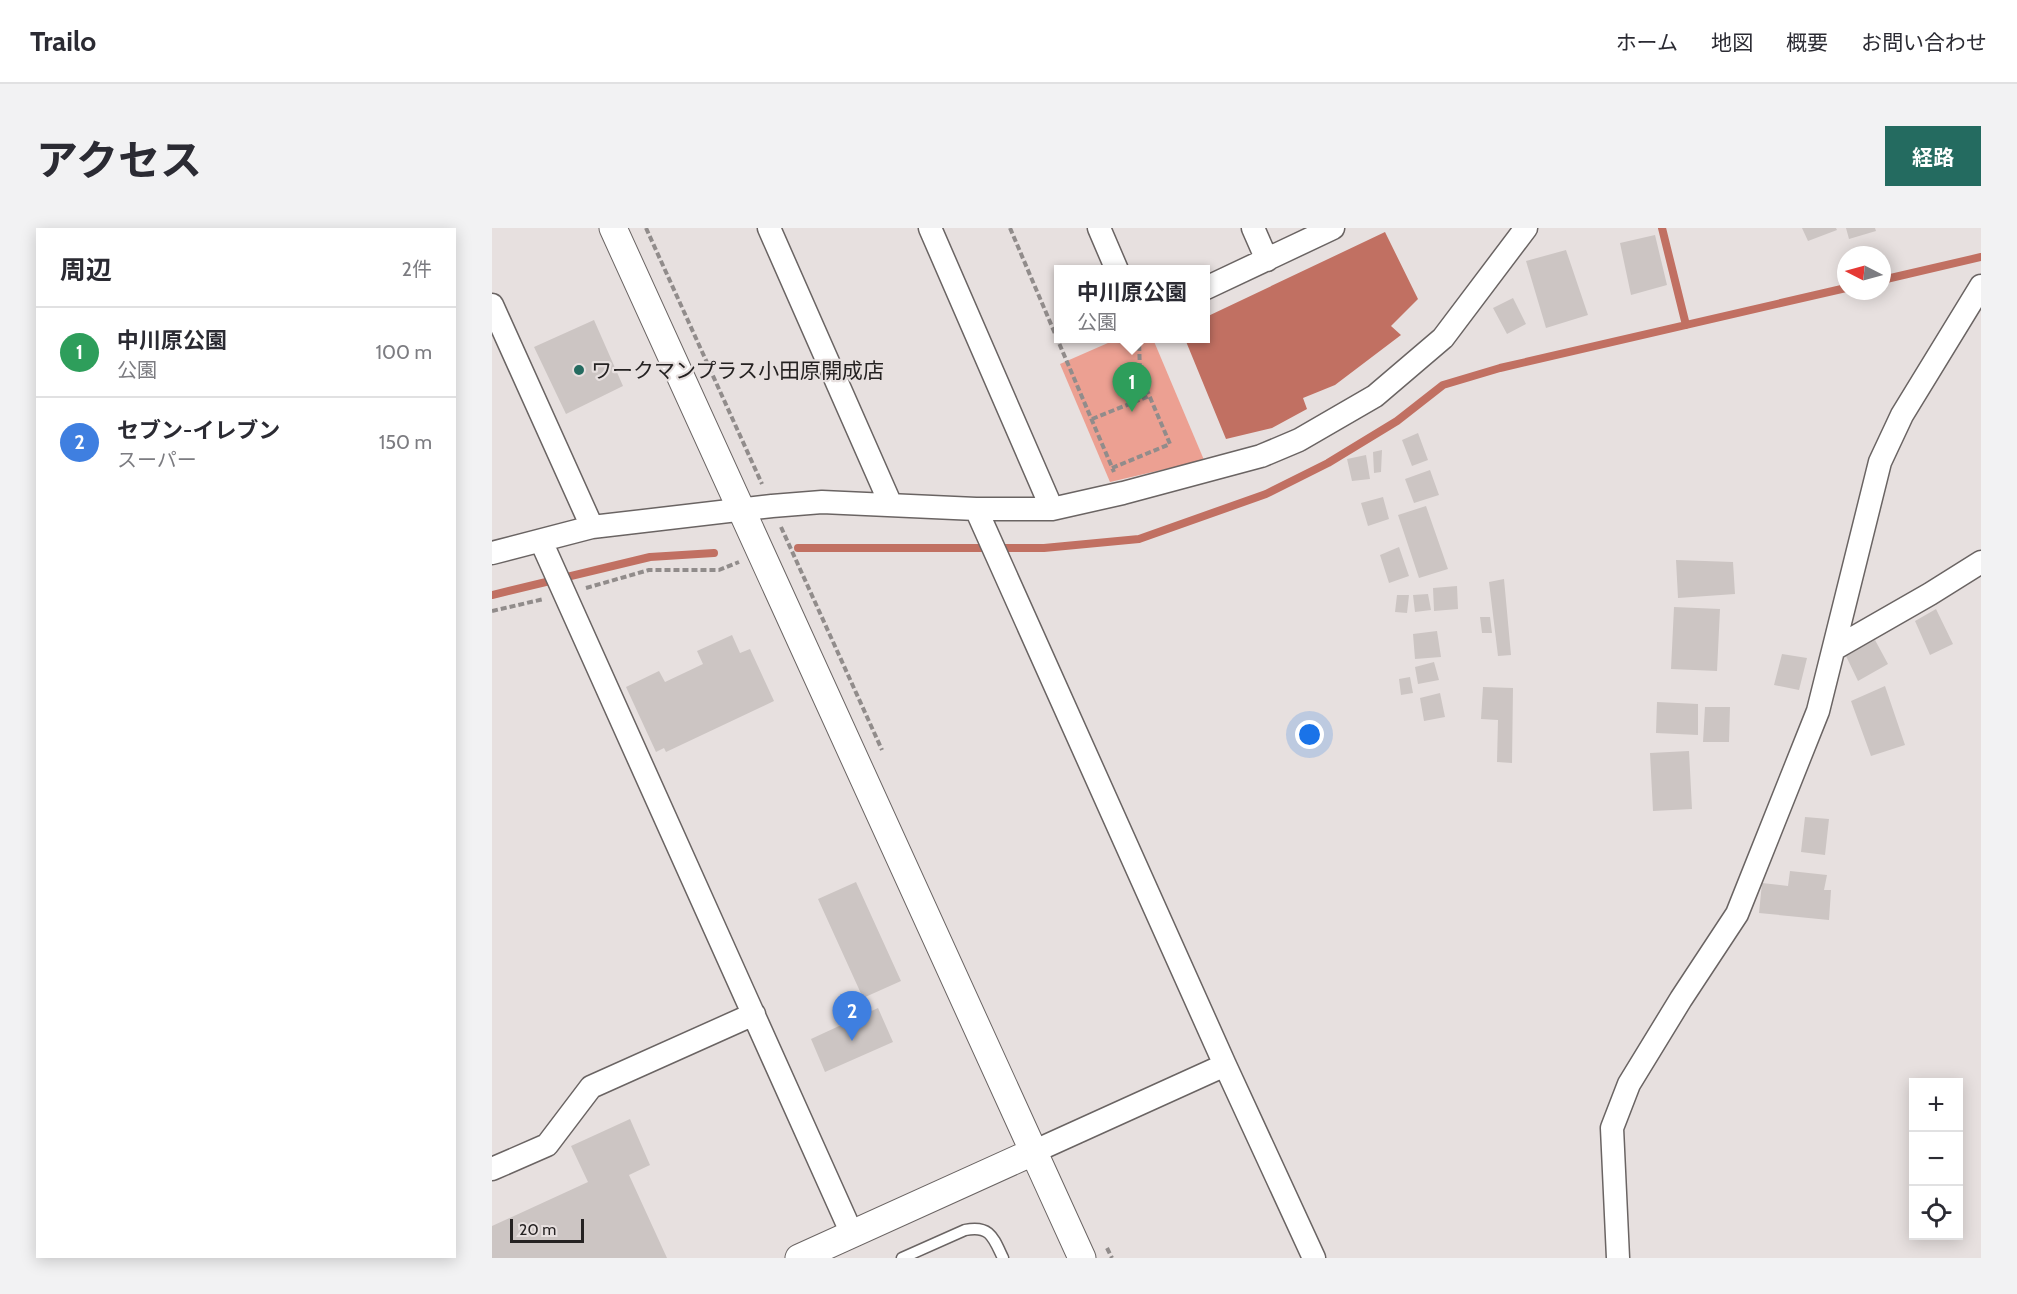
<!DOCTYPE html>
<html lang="ja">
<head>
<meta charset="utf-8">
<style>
	body { margin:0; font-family:Cabin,"Noto Sans JP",sans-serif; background:#f2f2f3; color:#2b2b33 }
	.controls { position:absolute; right:18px; bottom:18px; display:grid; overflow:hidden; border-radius:0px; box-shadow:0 3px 15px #0003 }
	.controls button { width:54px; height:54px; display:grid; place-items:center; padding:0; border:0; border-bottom:2px solid #e1e1e2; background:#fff; color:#2b2b33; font:30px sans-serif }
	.compass { position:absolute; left:1345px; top:18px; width:54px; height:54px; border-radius:50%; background:#fff; box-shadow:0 3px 15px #0003; rotate:276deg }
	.scale { position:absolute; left:18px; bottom:15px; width:74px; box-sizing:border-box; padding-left:6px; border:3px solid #252222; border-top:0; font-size:16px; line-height:21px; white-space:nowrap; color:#252222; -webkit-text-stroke:4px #e7e0df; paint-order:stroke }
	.you { position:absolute; left:818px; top:507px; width:21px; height:21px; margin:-15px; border:4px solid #fff; border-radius:50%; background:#1a73e8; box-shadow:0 0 0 9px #1a73e833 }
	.badge { display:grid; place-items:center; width:39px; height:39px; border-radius:50%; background:#246b60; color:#fff; font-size:20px; font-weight:700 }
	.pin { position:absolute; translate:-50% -50px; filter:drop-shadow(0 2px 3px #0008) }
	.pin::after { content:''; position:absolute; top:32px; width:21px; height:18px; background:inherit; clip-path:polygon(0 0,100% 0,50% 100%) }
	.popup { position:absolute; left:562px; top:37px; width:156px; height:78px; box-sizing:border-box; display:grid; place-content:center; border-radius:0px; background:#fff; filter:drop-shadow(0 2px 4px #0005); font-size:20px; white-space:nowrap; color:#7c7c81 }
	.popup b { font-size:22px; color:#2b2b33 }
	.popup::after { content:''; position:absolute; left:50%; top:100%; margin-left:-12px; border:12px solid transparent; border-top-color:#fff }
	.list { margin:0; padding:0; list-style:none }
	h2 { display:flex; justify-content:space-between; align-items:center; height:78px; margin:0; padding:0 24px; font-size:26px }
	h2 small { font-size:20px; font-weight:400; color:#7c7c81 }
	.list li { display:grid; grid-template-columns:39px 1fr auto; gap:18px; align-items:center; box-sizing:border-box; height:90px; padding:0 24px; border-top:2px solid #e1e1e2 }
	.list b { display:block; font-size:22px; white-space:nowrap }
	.list p { margin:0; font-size:20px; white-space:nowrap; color:#7c7c81 }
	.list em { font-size:20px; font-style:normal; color:#7c7c81 }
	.icon { flex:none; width:33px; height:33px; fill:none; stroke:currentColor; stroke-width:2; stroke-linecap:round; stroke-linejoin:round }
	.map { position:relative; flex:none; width:1489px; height:1030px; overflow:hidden; border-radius:0px }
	header { display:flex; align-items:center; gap:36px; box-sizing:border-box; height:84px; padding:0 30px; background:#fff; border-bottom:2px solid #e1e1e2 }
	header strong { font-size:28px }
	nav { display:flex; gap:33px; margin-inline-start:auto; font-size:21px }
	.intro { display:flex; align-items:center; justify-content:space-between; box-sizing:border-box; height:144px; padding:0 36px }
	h1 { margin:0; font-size:42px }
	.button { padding:15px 27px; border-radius:0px; background:#246b60; color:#fff; font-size:21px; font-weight:700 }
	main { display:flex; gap:36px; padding:0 36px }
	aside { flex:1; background:#fff; border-radius:0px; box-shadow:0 3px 15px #0003 }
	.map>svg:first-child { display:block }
</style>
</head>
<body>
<header>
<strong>Trailo</strong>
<nav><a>ホーム</a><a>地図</a><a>概要</a><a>お問い合わせ</a></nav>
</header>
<div class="intro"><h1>アクセス</h1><a class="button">経路</a></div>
<main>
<aside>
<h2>周辺<small>2件</small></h2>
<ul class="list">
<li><span class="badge" style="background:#2e9e5b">1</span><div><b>中川原公園</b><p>公園</p></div><em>100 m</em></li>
<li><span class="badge" style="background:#3f7fe0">2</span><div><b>セブン-イレブン</b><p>スーパー</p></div><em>150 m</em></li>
</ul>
</aside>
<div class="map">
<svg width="1489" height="1030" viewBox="0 0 1489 1030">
	<rect width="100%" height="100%" fill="#e7e0df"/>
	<!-- green -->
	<path fill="#eca092" d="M625 111H661L712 232 618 254 568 136Z"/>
	<!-- water -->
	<path fill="#c17062" d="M893 4 926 71 899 98 909 107 843 157 811 170 815 181 780 200 734 211 693 111 714 110V89Z"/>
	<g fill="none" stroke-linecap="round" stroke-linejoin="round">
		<!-- stream -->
		<path stroke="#c17062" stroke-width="8" d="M1170 0 1194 97
			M1390 52 1489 29
			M306 320H552L647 311 774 266 836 235 905 193 951 157 1008 140 1354 60
			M0 367 158 329 222 325"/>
	</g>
	<!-- building -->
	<path fill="#ccc5c3" d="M1310 0H1344L1345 2 1316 13Z
		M1354 0H1383L1384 3 1357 11Z
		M1163 7 1175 57 1139 67 1128 15Z
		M1074 22 1096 87 1054 100 1034 33Z
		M1021 70 1034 96 1015 106 1001 80Z
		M102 92 131 158 74 186 42 119Z
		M926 205 936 232 920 238 910 212Z
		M890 222 889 244 882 245 881 224Z
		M874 227 878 251 860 253 855 231Z
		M938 242 947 267 922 275 913 251Z
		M891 269 897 291 876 298 869 275Z
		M934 278 956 341 927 350 906 287Z
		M907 319 917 348 897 355 888 327Z
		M1184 332 1241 334 1243 366 1186 370Z
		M1012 351 1019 427 1006 428 997 354Z
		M965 358 966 381 942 383 941 360Z
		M936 366 939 382 923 384 921 367Z
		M905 367H917L915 385 903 384Z
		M1182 379 1228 381 1225 443 1179 441Z
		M1444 381 1461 416 1438 427 1423 393Z
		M988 389H998L1000 405H990Z
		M945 403 949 429 923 431 921 406Z
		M240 407 248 425 258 421 282 473 174 524 172 520 164 524 134 459 167 443 173 454 211 436 205 423Z
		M1383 412 1396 436 1366 453 1354 428Z
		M1290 426 1315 430 1307 462 1282 457Z
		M942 434 947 452 926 456 923 439Z
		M918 449 921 465 909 467 907 451Z
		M1393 458 1413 517 1379 528 1359 473Z
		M991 459 1021 460 1020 535 1005 534 1006 492 989 491Z
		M948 465 953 489 932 493 928 470Z
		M1165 474 1206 476V507L1164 505Z
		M1213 479H1238L1237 514H1211Z
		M1197 523 1200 581 1161 583 1158 525Z
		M1313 589 1337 591 1333 627 1309 624Z
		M1298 643 1335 647 1332 662H1339L1337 692 1267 685 1270 655 1296 658Z
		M364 654 409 753 371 770 326 671Z
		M386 780 401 814 333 844 319 811Z
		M138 891 158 937 137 947 175 1030H0V998L96 954 79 918Z"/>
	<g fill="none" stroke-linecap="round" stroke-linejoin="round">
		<defs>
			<path id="service" d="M410 1030 473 1002C498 997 501 1009 511 1030"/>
			<path id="minor" d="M277 0 399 277
				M438 0 560 281
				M607 0 625 42
				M761 0 775 32
				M714 60 841 0
				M0 77 100 299
				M484 281 733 837 822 1030
				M49 313 360 1006
				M0 325 100 299 280 278 330 274 484 281H560L631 265 769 228 807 212 883 168 951 110 1034 0
				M1342 421 1438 366 1489 334
				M541 924 733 837
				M0 941 55 917 99 859 262 786
				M1126 1030 1120 900 1137 856 1189 771 1245 686 1326 483 1388 234 1410 187 1489 58"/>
			<path id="tertiary" d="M121 0 590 1030
				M307 1030 541 924"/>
		</defs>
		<!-- service casing -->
		<use href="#service" stroke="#6a6463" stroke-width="13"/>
		<!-- minor casing -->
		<use href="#minor" stroke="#6a6463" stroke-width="25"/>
		<!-- tertiary casing -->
		<use href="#tertiary" stroke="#6a6463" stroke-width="29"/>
		<!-- path -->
		<path stroke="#918c8b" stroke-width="4" stroke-dasharray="6 3" stroke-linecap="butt" d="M154 0 270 256
			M518 0 622 244
			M600 191 657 168
			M620 240 678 216 648 146 647 110
			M289 299 390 522
			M94 360 157 342H227L247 334
			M0 383 52 371
			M615 1020 620 1030"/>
		<!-- service -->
		<use href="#service" stroke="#fff" stroke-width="10"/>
		<!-- minor -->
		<use href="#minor" stroke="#fff" stroke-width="22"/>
		<!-- tertiary -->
		<use href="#tertiary" stroke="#fff" stroke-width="27"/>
	</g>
	<!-- markers -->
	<circle fill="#246b60" stroke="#e7e0df" stroke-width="2" cx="87" cy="142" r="6"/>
	<g text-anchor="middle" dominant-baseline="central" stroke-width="4.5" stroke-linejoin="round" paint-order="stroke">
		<!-- poi labels -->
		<g font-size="21" fill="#252222" stroke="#e7e0df" text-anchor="start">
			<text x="99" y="142">ワークマンプラス小田原開成店</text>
		</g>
	</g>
</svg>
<div class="controls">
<button>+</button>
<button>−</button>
<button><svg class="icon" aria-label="locate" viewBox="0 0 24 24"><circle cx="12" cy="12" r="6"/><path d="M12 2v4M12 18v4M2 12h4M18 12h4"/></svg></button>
</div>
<svg class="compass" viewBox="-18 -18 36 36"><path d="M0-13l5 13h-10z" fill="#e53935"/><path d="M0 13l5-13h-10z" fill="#7c7c81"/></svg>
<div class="scale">20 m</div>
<div class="you"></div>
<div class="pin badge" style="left:640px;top:184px;background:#2e9e5b">1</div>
<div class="popup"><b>中川原公園</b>公園</div>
<div class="pin badge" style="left:360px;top:813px;background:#3f7fe0">2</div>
</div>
</main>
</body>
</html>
